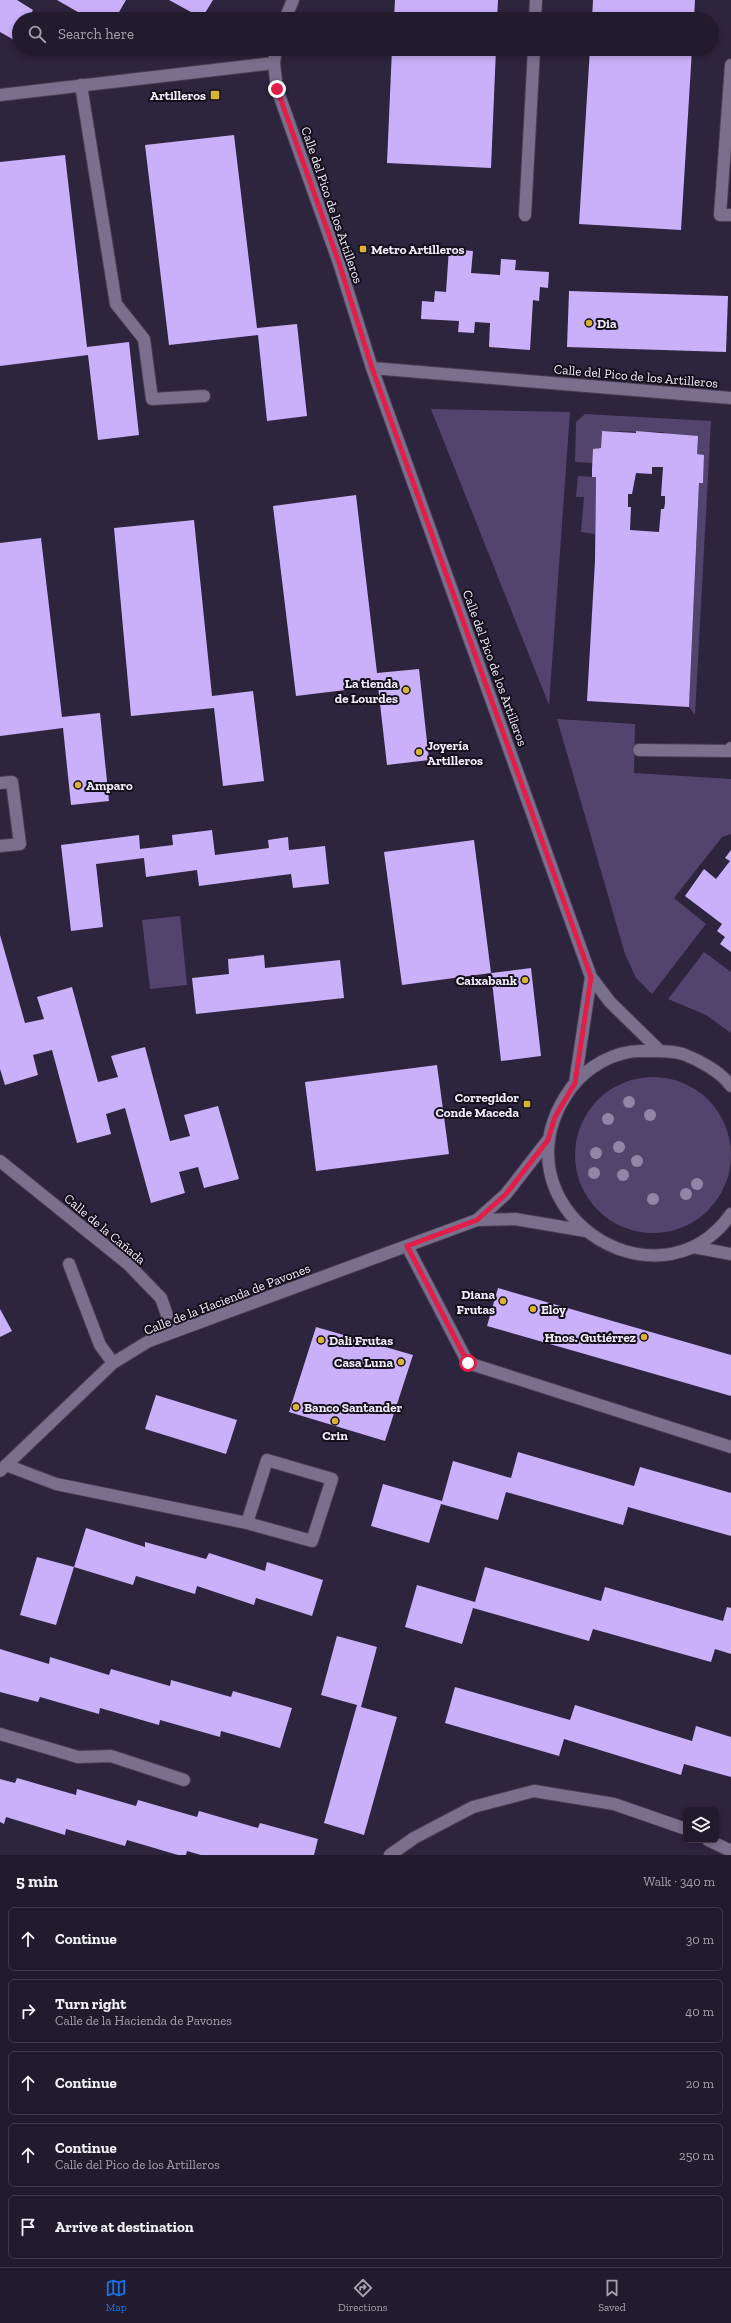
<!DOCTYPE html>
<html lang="en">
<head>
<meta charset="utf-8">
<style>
	body { margin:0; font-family:"Zilla Slab",serif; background:#2e283a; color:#f1f3f6 }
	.controls { position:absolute; right:12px; bottom:12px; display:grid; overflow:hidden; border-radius:6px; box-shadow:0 2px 6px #0003 }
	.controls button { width:36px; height:36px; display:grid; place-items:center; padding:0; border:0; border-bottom:1px solid #3f394a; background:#221b2e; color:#f1f3f6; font:20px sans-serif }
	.stop { position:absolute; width:12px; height:12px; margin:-9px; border:3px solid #e11d48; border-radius:50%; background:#fff }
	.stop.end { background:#e11d48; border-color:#fff; box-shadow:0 1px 4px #0008 }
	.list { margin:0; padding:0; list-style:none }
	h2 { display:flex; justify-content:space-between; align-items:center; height:52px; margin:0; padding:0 16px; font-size:17px }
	h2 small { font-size:13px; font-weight:400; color:#a2a1aa }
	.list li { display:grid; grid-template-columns:26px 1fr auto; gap:12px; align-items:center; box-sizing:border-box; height:64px; margin:0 8px 8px; padding:0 8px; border:1px solid #3f394a; border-radius:6px }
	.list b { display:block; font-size:15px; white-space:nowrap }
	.list p { margin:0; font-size:13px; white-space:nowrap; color:#a2a1aa }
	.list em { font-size:13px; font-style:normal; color:#a2a1aa }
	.icon { flex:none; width:22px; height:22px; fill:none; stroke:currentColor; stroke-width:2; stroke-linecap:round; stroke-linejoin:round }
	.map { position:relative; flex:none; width:731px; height:1855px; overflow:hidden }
	.search { position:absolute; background:#221b2e; box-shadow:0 2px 6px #0003; left:12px; right:12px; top:12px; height:44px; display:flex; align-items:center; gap:10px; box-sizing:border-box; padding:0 14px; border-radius:22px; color:#a2a1aa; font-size:15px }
	.sheet { height:412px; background:#221b2e }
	nav { display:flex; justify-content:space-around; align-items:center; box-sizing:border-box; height:56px; border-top:1px solid #3f394a; background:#221b2e; font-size:11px; color:#a2a1aa }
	nav a { display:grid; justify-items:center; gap:2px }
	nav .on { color:#1a73e8 }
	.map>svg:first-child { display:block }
</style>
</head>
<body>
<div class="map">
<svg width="731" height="1855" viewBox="0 0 731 1855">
	<rect width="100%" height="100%" fill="#2d243d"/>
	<!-- green -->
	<path fill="#53446d" d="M431 409 570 412 549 705Z
		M585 414 711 421 695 715 689 707 698 504 699 483 703 482 704 456 697 454 663 432 602 431 601 448H597L592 463 575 462 576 422Z
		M578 476 596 477 595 534 581 532 584 497H576Z
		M557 719 635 724 634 773 731 779V834L722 837 674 898 706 924 652 994 636 978 625 954Z
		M180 916 187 985 150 989 142 920Z
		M704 952 731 972V1033L706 1015 668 999Z
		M575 1155a78 78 0 1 1 156 0a78 78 0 1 1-156 0Z"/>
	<!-- building -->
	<path fill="#cab0fa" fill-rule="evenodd" d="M0 0H17L33 10 28 19H19V35L16 41 0 32Z
		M57 0H126L115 19H90Z
		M169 0H213L202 18Z
		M395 0H498L497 19H394Z
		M593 0H695L694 19H592Z
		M392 49H496L491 168 387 163Z
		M590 49H692L681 230 579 224Z
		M234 135 257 328 297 324 307 416 267 421 258 335 169 345 145 145Z
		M65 155 87 347 129 342 139 435 98 440 88 355 0 366V162Z
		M449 249 473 251 471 273 500 275 501 259 516 260 515 270 549 272 548 288 540 287 539 301 533 300 530 350 489 347 490 323 475 322 474 333 458 332 459 321 421 319 422 301 434 302 435 291 446 292Z
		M569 291 728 296 726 352 567 347Z
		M602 431 636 433V431L698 436 697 454 704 455 703 483H699L698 504 689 707 587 701 595 561 596 477H592V469L593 449 601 448ZM652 467H663L661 496H665V503L664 509H661L659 532 630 530 631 507H628V494H632L636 473 652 474Z
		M356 495 377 673 419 669 429 760 387 765 378 686 296 696 273 506Z
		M194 520 212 696 253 691 264 781 223 786 214 708 131 716 114 528Z
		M41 538 62 717 100 713 109 801 71 805 63 728 0 736V543Z
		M212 830 215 855 269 848 268 840 288 837 289 850 325 846 329 884 293 888 291 874 199 886 197 870 146 877 144 858 96 864 103 927 71 931 61 845 139 835 140 849 173 845 172 835Z
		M474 840 491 973 402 985 384 852Z
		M731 850V952L720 944 725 937 717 931 722 924 685 896 704 869 716 879 730 861 725 858Z
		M0 935 25 1023 44 1019 37 997 72 987 98 1082 118 1077 111 1056 145 1047 170 1141 190 1136 184 1115 218 1106 239 1179 204 1188 198 1167 179 1172 185 1193 151 1203 125 1108 106 1114 111 1134 77 1143 52 1050 33 1055 38 1075 5 1085 0 1069Z
		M264 955 265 968 340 960 344 998 196 1014 192 978 229 974 228 959Z
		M531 968 541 1056 501 1061 491 973Z
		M437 1065 449 1154 316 1171 305 1082Z
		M498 1288 731 1355V1396L487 1326Z
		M0 1309 12 1331 0 1337Z
		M316 1327 413 1355 385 1441 289 1412Z
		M156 1395 237 1420 226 1454 145 1429Z
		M518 1452 634 1486 640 1467 731 1493V1536L628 1507 623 1525 506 1492 498 1520 441 1504 429 1543 371 1526 383 1484 442 1501 453 1461 511 1478Z
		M86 1528 145 1547V1542L206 1559 209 1553 265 1571 267 1562 323 1580 312 1616 256 1598 254 1605 197 1586 195 1594 136 1576 133 1585 74 1567Z
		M37 1557 74 1567 56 1625 20 1615Z
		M485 1567 601 1601 605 1587 723 1621 727 1607 731 1608V1654L715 1649 711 1662 593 1629 589 1641 473 1608 462 1644 405 1627 417 1585 475 1602Z
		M337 1636 377 1647 361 1707 397 1717 364 1835 324 1823 357 1705 321 1695Z
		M0 1649 49 1664 50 1657 109 1675 111 1669 170 1686 171 1680 231 1697 233 1691 292 1708 280 1748 221 1731 220 1737 160 1720 159 1725 100 1708 99 1714 40 1697 38 1702 0 1692Z
		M455 1687 570 1720 575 1705 692 1741 696 1726 731 1737V1777L684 1764 681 1775 564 1739 559 1756 445 1723Z
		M17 1778 76 1795 77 1789 136 1806 138 1800 197 1817 199 1811 258 1828 260 1823 318 1839 314 1855H201L187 1851 186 1855H178L127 1840 125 1846 66 1829 65 1835 6 1817 4 1824 0 1822V1779L15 1783Z"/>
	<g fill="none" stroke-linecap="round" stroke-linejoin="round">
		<defs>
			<path id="minor" d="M285 19 293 0
				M535 19 536 0
				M276 49 274 63 277 89 339 263 372 368 591 977 610 1002 660 1051
				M731 65 720 215H731
				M81 85 116 304 144 339 152 399 204 396
				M0 95 274 63
				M525 215 534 49
				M372 368 731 398
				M639 750 731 751V748
				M0 783 12 782 20 844 0 846
				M575 1083 591 977
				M731 1086C721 1072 699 1060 683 1054 671 1050 654 1051 641 1051 614 1051 587 1067 571 1088 487 1205 656 1319 731 1214
				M0 1161 128 1264 161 1298 173 1332
				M477 1220 506 1194 548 1140
				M407 1246 468 1363 731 1447
				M693 1247 731 1254
				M69 1264 100 1345 113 1363
				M6 1465 56 1484 247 1523 312 1541 332 1479 267 1460 247 1523
				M0 1471 113 1363 149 1341 477 1220 515 1219 586 1231
				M0 1734 78 1757 111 1756 184 1780
				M708 1840 731 1851
				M390 1855 414 1838 473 1807 534 1791 614 1804 686 1829"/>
		</defs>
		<!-- minor casing -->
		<use href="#minor" stroke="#473e53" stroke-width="14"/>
		<!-- minor -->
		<use href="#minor" stroke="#7a708e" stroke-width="12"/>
	</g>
	<!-- trees -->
	<g fill="#9186a7">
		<circle cx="629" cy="1102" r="6"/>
		<circle cx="650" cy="1115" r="6"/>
		<circle cx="608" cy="1119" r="6"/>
		<circle cx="619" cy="1147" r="6"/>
		<circle cx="596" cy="1153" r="6"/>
		<circle cx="637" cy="1161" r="6"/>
		<circle cx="594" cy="1173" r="6"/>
		<circle cx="623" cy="1175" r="6"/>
		<circle cx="697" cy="1184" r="6"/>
		<circle cx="686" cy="1194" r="6"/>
		<circle cx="653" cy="1199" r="6"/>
	</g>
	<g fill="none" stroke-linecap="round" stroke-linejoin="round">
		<!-- route -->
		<path stroke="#e11d48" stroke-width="5" d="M277 89 339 263 372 368 591 977 575 1083 555 1117 548 1140 506 1194 477 1220 407 1246 468 1363"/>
	</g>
	<!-- markers -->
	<g fill="#dab333" stroke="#14101b" stroke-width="1.5">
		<rect x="210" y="90" width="10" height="10" rx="2"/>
		<rect x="359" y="245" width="8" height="8" rx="2"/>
		<circle cx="589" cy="323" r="4"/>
		<circle cx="406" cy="690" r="4"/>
		<circle cx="419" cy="752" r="4"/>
		<circle cx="78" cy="785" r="4"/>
		<circle cx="525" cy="980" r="4"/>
		<rect x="523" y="1100" width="8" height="8" rx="2"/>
		<circle cx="503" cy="1301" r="4"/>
		<circle cx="533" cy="1309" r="4"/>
		<circle cx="644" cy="1337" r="4"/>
		<circle cx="321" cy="1340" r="4"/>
		<circle cx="401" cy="1362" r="4"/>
		<circle cx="296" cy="1407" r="4"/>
		<circle cx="335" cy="1421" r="4"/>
	</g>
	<g text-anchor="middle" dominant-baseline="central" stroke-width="4" stroke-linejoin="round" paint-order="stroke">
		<!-- poi labels -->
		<g font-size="13" font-weight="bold" fill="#f3edfe" stroke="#14101b" text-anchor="end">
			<text x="206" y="95">Artilleros</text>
			<text x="371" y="249" text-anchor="start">Metro Artilleros</text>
			<text x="597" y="323" text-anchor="start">Dia</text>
			<text x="398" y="683">La tienda<tspan x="398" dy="15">de Lourdes</tspan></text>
			<text x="427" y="745" text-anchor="start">Joyería<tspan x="427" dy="15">Artilleros</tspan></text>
			<text x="86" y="785" text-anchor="start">Amparo</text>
			<text x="517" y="980">Caixabank</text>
			<text x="519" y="1097">Corregidor<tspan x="519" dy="15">Conde Maceda</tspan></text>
			<text x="495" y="1294">Diana<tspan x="495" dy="15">Frutas</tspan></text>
			<text x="541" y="1309" text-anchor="start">Eloy</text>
			<text x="636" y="1337">Hnos. Gutiérrez</text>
			<text x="329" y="1340" text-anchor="start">Dali Frutas</text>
			<text x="393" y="1362">Casa Luna</text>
			<text x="304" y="1407" text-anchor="start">Banco Santander</text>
			<text x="335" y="1435" text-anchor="middle">Crin</text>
		</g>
		<!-- street labels -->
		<g font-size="13" fill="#f3edfe" stroke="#14101b">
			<text transform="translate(332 205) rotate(71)">Calle del Pico de los Artilleros</text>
			<text transform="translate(636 376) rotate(5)">Calle del Pico de los Artilleros</text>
			<text transform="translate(495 668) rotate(70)">Calle del Pico de los Artilleros</text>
			<text transform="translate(105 1229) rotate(40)">Calle de la Cañada</text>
			<text transform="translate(227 1299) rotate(-21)">Calle de la Hacienda de Pavones</text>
		</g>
	</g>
</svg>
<div class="controls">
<button><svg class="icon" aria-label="layers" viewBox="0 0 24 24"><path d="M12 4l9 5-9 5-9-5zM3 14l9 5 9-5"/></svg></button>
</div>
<div class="stop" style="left:468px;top:1363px"></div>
<div class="stop end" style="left:277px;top:89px"></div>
<div class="search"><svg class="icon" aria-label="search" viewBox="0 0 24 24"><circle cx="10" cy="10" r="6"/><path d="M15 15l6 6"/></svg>Search here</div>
</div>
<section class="sheet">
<h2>5 min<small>Walk · 340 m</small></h2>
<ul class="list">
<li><svg class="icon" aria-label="ahead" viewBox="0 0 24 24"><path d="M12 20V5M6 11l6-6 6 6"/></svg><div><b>Continue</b></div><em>30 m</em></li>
<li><svg class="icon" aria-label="right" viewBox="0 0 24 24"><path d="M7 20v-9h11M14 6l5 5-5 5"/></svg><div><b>Turn right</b><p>Calle de la Hacienda de Pavones</p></div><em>40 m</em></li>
<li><svg class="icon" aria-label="ahead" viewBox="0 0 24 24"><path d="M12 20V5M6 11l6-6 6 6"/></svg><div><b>Continue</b></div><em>20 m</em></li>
<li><svg class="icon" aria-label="ahead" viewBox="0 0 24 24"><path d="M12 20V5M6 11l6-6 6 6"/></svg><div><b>Continue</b><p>Calle del Pico de los Artilleros</p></div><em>250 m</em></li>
<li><svg class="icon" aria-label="arrive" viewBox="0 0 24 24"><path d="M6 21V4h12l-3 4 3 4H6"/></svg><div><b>Arrive at destination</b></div></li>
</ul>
</section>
<nav>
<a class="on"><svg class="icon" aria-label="map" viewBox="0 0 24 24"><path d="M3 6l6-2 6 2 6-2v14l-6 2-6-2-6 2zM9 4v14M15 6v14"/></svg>Map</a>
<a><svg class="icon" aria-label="directions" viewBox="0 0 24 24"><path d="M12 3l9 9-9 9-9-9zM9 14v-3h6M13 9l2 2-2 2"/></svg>Directions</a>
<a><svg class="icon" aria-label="saved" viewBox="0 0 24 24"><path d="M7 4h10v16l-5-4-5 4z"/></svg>Saved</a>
</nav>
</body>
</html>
